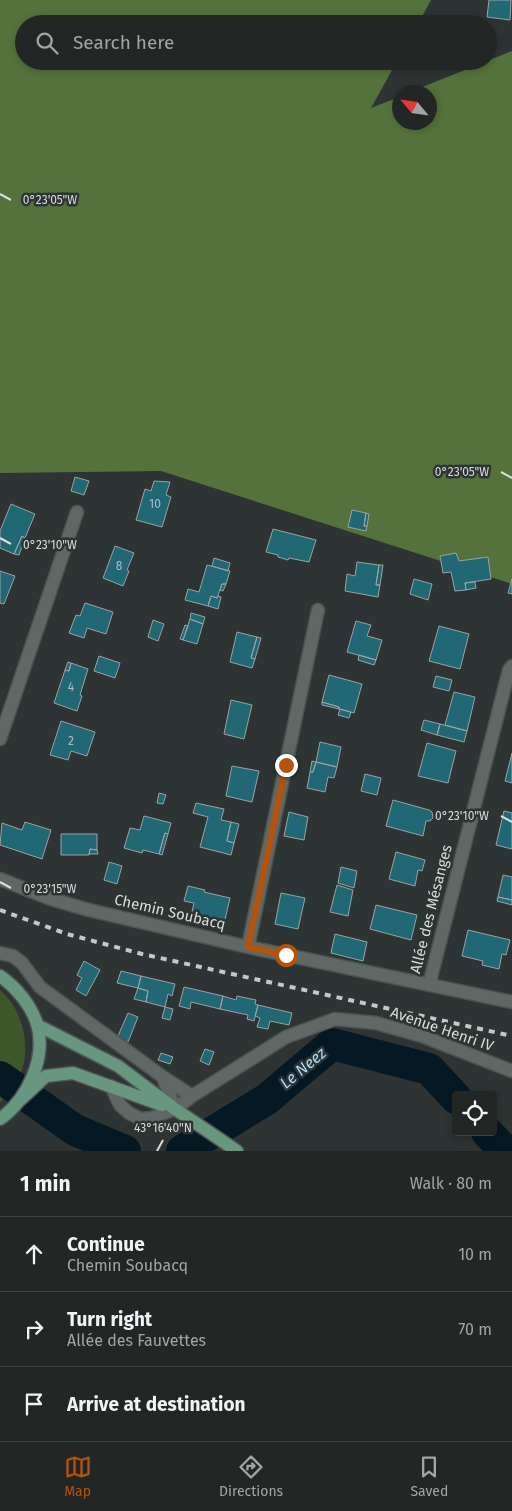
<!DOCTYPE html>
<html lang="en">
<head>
<meta charset="utf-8">
<style>
	body { margin:0; font-family:"Fira Sans",sans-serif; background:#2a2f2e; color:#f1f3f6 }
	.controls { position:absolute; right:15px; bottom:15px; display:grid; overflow:hidden; border-radius:5px; box-shadow:0 2px 8px #0003 }
	.controls button { width:45px; height:45px; display:grid; place-items:center; padding:0; border:0; border-bottom:1px solid #3f4443; background:#222726; color:#f1f3f6; font:25px sans-serif }
	.compass { position:absolute; left:392px; top:85px; width:45px; height:45px; border-radius:50%; background:#222726; box-shadow:0 2px 8px #0003; rotate:299deg }
	.stop { position:absolute; width:15px; height:15px; margin:-11px; border:4px solid #b45309; border-radius:50%; background:#fff }
	.stop.end { background:#b45309; border-color:#fff; box-shadow:0 1px 5px #0008 }
	.list { margin:0; padding:0; list-style:none }
	h2 { display:flex; justify-content:space-between; align-items:center; height:65px; margin:0; padding:0 20px; font-size:21px }
	h2 small { font-size:16px; font-weight:400; color:#a2a5a7 }
	.list li { display:grid; grid-template-columns:32px 1fr auto; gap:15px; align-items:center; box-sizing:border-box; height:75px; padding:0 20px; border-top:1px solid #3f4443 }
	.list b { display:block; font-size:19px; white-space:nowrap }
	.list p { margin:0; font-size:16px; white-space:nowrap; color:#a2a5a7 }
	.list em { font-size:16px; font-style:normal; color:#a2a5a7 }
	.icon { flex:none; width:28px; height:28px; fill:none; stroke:currentColor; stroke-width:2; stroke-linecap:round; stroke-linejoin:round }
	.map { position:relative; flex:none; width:512px; height:1151px; overflow:hidden }
	.search { position:absolute; background:#222726; box-shadow:0 2px 8px #0003; left:15px; right:15px; top:15px; height:55px; display:flex; align-items:center; gap:12px; box-sizing:border-box; padding:0 18px; border-radius:28px; color:#a2a5a7; font-size:19px }
	.sheet { height:290px; background:#222726 }
	nav { display:flex; justify-content:space-around; align-items:center; box-sizing:border-box; height:70px; border-top:1px solid #3f4443; background:#222726; font-size:14px; color:#a2a5a7 }
	nav a { display:grid; justify-items:center; gap:2px }
	nav .on { color:#b45309 }
	.map>svg:first-child { display:block }
</style>
</head>
<body>
<div class="map">
<svg width="512" height="1151" viewBox="0 0 512 1151">
	<rect width="100%" height="100%" fill="#2d3433"/>
	<!-- green -->
	<path fill="#3d562a" d="M0 990C21 1007 31 1044 22 1070 18 1081 7 1093 0 1103Z"/>
	<!-- forest -->
	<path fill="#54733c" d="M0 0H431L418 24H24V61H397L371 108 399 97 400 122H430V92H410L512 51V584L161 471 0 473Z"/>
	<g fill="none" stroke-linecap="round" stroke-linejoin="round">
		<!-- river -->
		<path stroke="#051925" stroke-width="32" d="M0 1077 75 1130 125 1151
			M487 1132 505 1151
			M182 1151 267 1099 332 1044 429 1069 456 1098"/>
	</g>
	<!-- building -->
	<path fill="#216774" stroke="#9aa3a5" d="M489 0H511L510 20 487 17Z
		M75 477 89 481 84 495 71 491Z
		M154 481 170 482 166 495 171 497 162 527 136 520 145 489 151 491Z
		M11 504 35 514 25 538 22 536 14 554 0 548V531Z
		M352 510 366 513 364 526H367L366 531 348 527Z
		M366 513 369 514 367 526H364Z
		M273 529 316 540 309 562 289 558 288 560 278 557V555L266 552Z
		M22 536 25 538 19 555 14 554Z
		M115 546 134 553 127 570 129 571 123 586 103 578Z
		M456 553 459 561 488 557 491 579 465 583 466 590 455 591 451 572 443 573 440 556Z
		M214 558 230 563 228 571 212 566Z
		M357 562 379 565 376 585H380L378 597 345 591 347 574 355 576Z
		M207 565 230 571 226 584H222L217 598 211 596 208 606 185 600 188 589 199 592Z
		M379 565H383L380 585H376Z
		M0 571 15 576 4 604 0 603Z
		M414 579 432 584 428 600 410 594Z
		M512 579V594L508 593Z
		M475 582 476 588 466 590 465 583Z
		M222 584H226L223 591 220 590Z
		M211 596 217 598 218 596 221 597 218 609 208 606Z
		M85 603 113 612 106 634 87 628 84 638 69 633 76 615 80 616Z
		M191 613 205 617 203 624 190 619Z
		M190 619 203 624 197 644 183 640Z
		M153 620 164 624 158 641 148 637Z
		M356 621 371 625 367 636 382 640 376 660 347 652Z
		M185 625 188 626 183 640 180 639Z
		M439 626 469 634 460 669 429 661Z
		M237 632 257 637 251 658 255 659 252 668 230 662Z
		M257 637 261 638 255 659 251 658Z
		M359 655 376 660 374 665 358 660Z
		M99 656 120 663 115 678 94 671Z
		M68 662 71 663 69 671 65 670Z
		M71 663 88 669 80 695 82 696 77 711 54 703 65 670 69 671Z
		M329 675 362 684 354 713 339 709V707L322 702Z
		M436 676 452 680 449 691 433 687Z
		M454 692 475 697 467 731 445 725Z
		M231 700 252 705 244 739 224 734Z
		M322 702 339 707V709L322 705Z
		M340 709 351 712 349 718 338 715Z
		M424 720 440 724 437 735 421 730Z
		M61 721 95 732 87 756 71 751 68 760 50 755Z
		M440 724 467 731 464 742 437 735Z
		M320 742 341 747 337 767 316 762Z
		M427 743 456 751 448 783 418 776Z
		M512 753V783L505 781Z
		M312 761 316 762 313 772H310Z
		M316 762 337 767 334 778 328 777 325 792 307 788 310 772H313Z
		M232 766 259 771 252 802 226 796Z
		M365 774 381 778 377 795 361 791Z
		M159 793 166 795 163 804 157 803Z
		M393 800 429 810 432 812 433 818 430 821H426L423 836 386 826Z
		M196 803 224 809 221 820 231 822 227 841 234 843 231 855 200 847 208 817 193 813Z
		M504 811 512 813V849L496 845Z
		M289 812 308 817 304 840 284 836Z
		M144 816 171 823 168 834 165 833 159 854 143 850 142 853 124 848 130 828 140 830Z
		M25 822 51 830 42 859 0 845 2 823 22 830Z
		M231 822 239 824 234 843 227 841Z
		M165 833 168 834 162 855 159 854Z
		M61 834H97V850L90 849 89 855H61Z
		M90 849 97 850 98 854H89Z
		M396 852 425 860 422 871 418 870 415 886 389 879Z
		M109 862 122 866 117 884 104 880Z
		M341 867 357 871 354 888 338 883Z
		M503 875 512 877V900L498 897Z
		M337 885 353 890 348 916 330 912Z
		M188 886 205 890 204 892 230 898 224 924 191 916 194 903 184 901Z
		M281 893 305 898 298 929 275 924Z
		M498 897 512 900V905L497 901Z
		M376 905 417 915 411 940 370 929Z
		M468 930 510 940 506 955 502 954 499 969 482 965 483 961 462 956Z
		M335 934 367 942 363 961 331 953Z
		M84 961 100 970 86 996 76 990 82 978 77 975Z
		M121 971 141 976 138 988 117 983Z
		M141 976 175 984 172 996 168 994 165 1007 146 1002 148 991 138 988Z
		M184 987 223 996 220 1009 191 1002 190 1009 179 1006Z
		M138 988 148 991 146 1002 134 999Z
		M223 996 236 1000 237 996 256 1000 255 1004 258 1005 254 1021 247 1019 248 1015 220 1009Z
		M258 1005 292 1013 289 1025 270 1021 268 1029 257 1027 260 1018 255 1016Z
		M165 1007 173 1009 170 1020 162 1018Z
		M128 1013 138 1017 128 1042 117 1038Z
		M205 1049 214 1052 209 1065 200 1061Z
		M161 1053 173 1057 170 1064 158 1060Z"/>
	<g fill="none" stroke-linecap="round" stroke-linejoin="round">
		<defs>
			<path id="minor" d="M0 739 77 512
				M0 879 51 899 89 910 248 947 512 1002
				M248 947 318 610
				M0 953 13 956 22 963 40 987 163 1077 192 1096
				M429 985 509 670 512 666
				M163 1077 175 1109
				M111 1086 120 1105 129 1113 141 1119 151 1118 175 1109 192 1096 286 1037 335 1019 376 1023 422 1036 512 1071"/>
			<path id="major" d="M0 976C16 987 31 1005 37 1024 47 1058 27 1100 0 1119
				M37 1025 118 1066 175 1109 237 1151
				M20 1100 46 1076 73 1073 162 1105"/>
		</defs>
		<!-- minor casing -->
		<use href="#minor" stroke="#4c5251" stroke-width="15"/>
		<!-- major casing -->
		<use href="#major" stroke="#4c5251" stroke-width="15"/>
		<!-- minor -->
		<use href="#minor" stroke="#606866" stroke-width="12"/>
		<!-- major -->
		<use href="#major" stroke="#68977f" stroke-width="12"/>
		<!-- rail -->
		<path stroke="#c3c9c8" stroke-width="4" stroke-dasharray="6 6" stroke-linecap="butt" d="M0 910 67 934 142 954 512 1036"/>
	</g>
	<g fill="none" stroke-linecap="round" stroke-linejoin="round">
		<!-- route -->
		<path stroke="#b45309" stroke-width="6" d="M286 955 248 947 286 765"/>
	</g>
	<!-- ticks -->
	<path fill="none" stroke="#d8dddc" stroke-width="2" d="M0 194 11 200M501 472 512 478M0 538 11 544M501 816 512 822M0 882 11 888M157 1151 163 1140"/>
	<g text-anchor="middle" dominant-baseline="central" stroke-width="5" stroke-linejoin="round" paint-order="stroke">
		<!-- number labels -->
		<g font-size="12" fill="#aac0c2">
			<text x="155" y="504">10</text>
			<text x="119" y="566">8</text>
			<text x="71" y="687">4</text>
			<text x="71" y="741">2</text>
		</g>
		<!-- street labels -->
		<g font-size="15" fill="#d8dddc" stroke="#2d3433">
			<text transform="translate(431 909) rotate(-76)">Allée des Mésanges</text>
			<text transform="translate(170 912) rotate(13)">Chemin Soubacq</text>
			<text transform="translate(442 1029) rotate(19)">Avenue Henri IV</text>
		</g>
		<!-- water labels -->
		<g font-size="16" font-style="italic" fill="#a8dafc" stroke="#2d3433">
			<text transform="translate(303 1068) rotate(-40)">Le Neez</text>
		</g>
	</g>
	<g font-size="12" text-anchor="middle" fill="#d8dddc" stroke="#2d3433" stroke-width="5" stroke-linejoin="round" paint-order="stroke">
		<text x="50" y="204">0°23'05"W</text>
		<text x="462" y="476">0°23'05"W</text>
		<text x="50" y="549">0°23'10"W</text>
		<text x="462" y="820">0°23'10"W</text>
		<text x="50" y="893">0°23'15"W</text>
		<text x="163" y="1132">43°16'40"N</text>
	</g>
</svg>
<div class="controls">
<button><svg class="icon" aria-label="locate" viewBox="0 0 24 24"><circle cx="12" cy="12" r="6"/><path d="M12 2v4M12 18v4M2 12h4M18 12h4"/></svg></button>
</div>
<svg class="compass" viewBox="-18 -18 36 36"><path d="M0-13l5 13h-10z" fill="#e53935"/><path d="M0 13l5-13h-10z" fill="#a2a5a7"/></svg>
<div class="stop" style="left:286px;top:955px"></div>
<div class="stop end" style="left:286px;top:765px"></div>
<div class="search"><svg class="icon" aria-label="search" viewBox="0 0 24 24"><circle cx="10" cy="10" r="6"/><path d="M15 15l6 6"/></svg>Search here</div>
</div>
<section class="sheet">
<h2>1 min<small>Walk · 80 m</small></h2>
<ul class="list">
<li><svg class="icon" aria-label="ahead" viewBox="0 0 24 24"><path d="M12 20V5M6 11l6-6 6 6"/></svg><div><b>Continue</b><p>Chemin Soubacq</p></div><em>10 m</em></li>
<li><svg class="icon" aria-label="right" viewBox="0 0 24 24"><path d="M7 20v-9h11M14 6l5 5-5 5"/></svg><div><b>Turn right</b><p>Allée des Fauvettes</p></div><em>70 m</em></li>
<li><svg class="icon" aria-label="arrive" viewBox="0 0 24 24"><path d="M6 21V4h12l-3 4 3 4H6"/></svg><div><b>Arrive at destination</b></div></li>
</ul>
</section>
<nav>
<a class="on"><svg class="icon" aria-label="map" viewBox="0 0 24 24"><path d="M3 6l6-2 6 2 6-2v14l-6 2-6-2-6 2zM9 4v14M15 6v14"/></svg>Map</a>
<a><svg class="icon" aria-label="directions" viewBox="0 0 24 24"><path d="M12 3l9 9-9 9-9-9zM9 14v-3h6M13 9l2 2-2 2"/></svg>Directions</a>
<a><svg class="icon" aria-label="saved" viewBox="0 0 24 24"><path d="M7 4h10v16l-5-4-5 4z"/></svg>Saved</a>
</nav>
</body>
</html>
